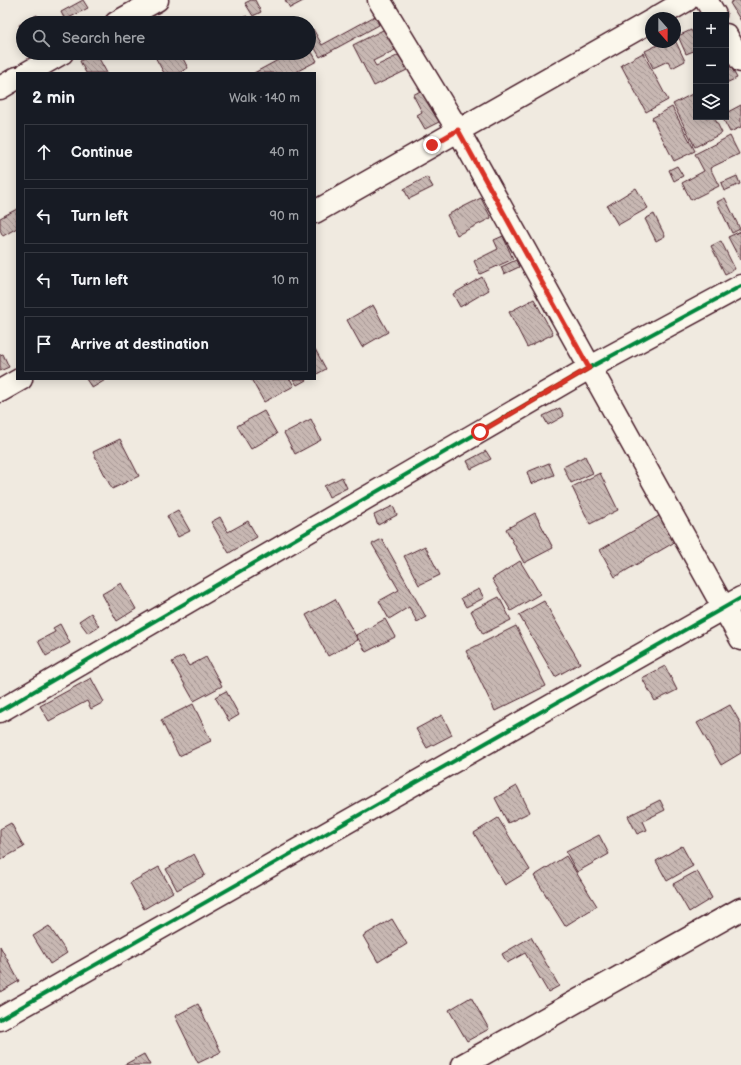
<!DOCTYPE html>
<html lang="en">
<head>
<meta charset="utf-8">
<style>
	body { margin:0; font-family:"Balsamiq Sans",sans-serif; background:#242831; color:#f1f3f6 }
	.controls { position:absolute; right:12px; top:12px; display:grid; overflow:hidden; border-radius:0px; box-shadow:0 2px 10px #0003 }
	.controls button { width:36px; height:36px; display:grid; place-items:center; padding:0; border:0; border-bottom:1px solid #363941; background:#171b24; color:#f1f3f6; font:20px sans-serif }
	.compass { position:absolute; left:645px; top:12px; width:36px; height:36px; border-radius:50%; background:#171b24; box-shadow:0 2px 10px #0003; rotate:159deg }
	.stop { position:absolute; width:12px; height:12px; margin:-9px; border:3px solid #d93025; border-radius:50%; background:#fff }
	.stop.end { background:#d93025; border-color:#fff; box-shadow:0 1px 4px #0008 }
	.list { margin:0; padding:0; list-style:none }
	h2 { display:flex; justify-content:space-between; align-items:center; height:52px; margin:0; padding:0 16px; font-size:17px }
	h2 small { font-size:13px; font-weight:400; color:#9ea1a6 }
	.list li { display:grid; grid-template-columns:26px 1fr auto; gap:12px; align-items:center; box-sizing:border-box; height:56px; margin:0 8px 8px; padding:0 8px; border:1px solid #363941; border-radius:0px }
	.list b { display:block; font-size:15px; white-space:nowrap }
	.list em { font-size:13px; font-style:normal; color:#9ea1a6 }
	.icon { flex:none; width:22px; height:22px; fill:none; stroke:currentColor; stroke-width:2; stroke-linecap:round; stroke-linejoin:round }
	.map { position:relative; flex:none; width:741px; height:1065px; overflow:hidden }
	.search { position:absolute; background:#171b24; box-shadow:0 2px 10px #0003; left:16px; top:16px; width:300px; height:44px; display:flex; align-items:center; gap:10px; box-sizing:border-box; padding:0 14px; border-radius:22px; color:#9ea1a6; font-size:15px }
	.panel { position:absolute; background:#171b24; box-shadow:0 2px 10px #0003; left:16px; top:72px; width:300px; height:308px; border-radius:0px }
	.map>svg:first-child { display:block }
</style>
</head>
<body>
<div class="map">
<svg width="741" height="1065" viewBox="0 0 741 1065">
	<defs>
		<pattern id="building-back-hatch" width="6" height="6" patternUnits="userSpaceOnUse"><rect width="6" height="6" fill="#c8b8b3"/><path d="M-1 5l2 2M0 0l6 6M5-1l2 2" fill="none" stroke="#a49592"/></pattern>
	</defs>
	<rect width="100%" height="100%" fill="#f0eae0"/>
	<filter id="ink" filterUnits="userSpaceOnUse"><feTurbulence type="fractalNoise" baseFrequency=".025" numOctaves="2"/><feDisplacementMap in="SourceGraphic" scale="8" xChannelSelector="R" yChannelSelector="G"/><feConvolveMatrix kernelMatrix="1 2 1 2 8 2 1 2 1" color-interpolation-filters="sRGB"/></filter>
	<g filter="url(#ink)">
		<!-- building -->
		<path fill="url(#building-back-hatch)" stroke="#4a1f2b" d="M83 0 88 8 65 20 61 12Z
			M251 0H255L261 12 253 16 245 3Z
			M285 0H305L290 8Z
			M735 0H741V21L730 3Z
			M37 15 42 23H23V33L19 25Z
			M247 16 250 23H233Z
			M375 16 379 25 320 57 309 38V31L313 29 322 45Z
			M385 29 395 50 373 61 376 66 399 55 407 70 374 86 353 45Z
			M691 30 696 39V50L686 54 678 36Z
			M675 40 685 61 672 68 668 61 653 68 645 51 664 42H675Z
			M309 47 317 61 294 73H254L291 53H309Z
			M95 53H96L107 73H86L80 61Z
			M159 53H180L188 68 179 73H164L154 55Z
			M643 53 668 100 646 112 621 65Z
			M726 57 737 78 726 83Z
			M422 90 439 122 425 129 417 115 422 112 413 95Z
			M696 92V117H714L722 133 695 147 673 104Z
			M741 105V127L730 132 722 117H726V113Z
			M672 107 695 151 674 161 652 118Z
			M730 136 739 154 710 168 719 186 691 200 682 183 704 171 695 154Z
			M677 166 683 176 674 181 669 170Z
			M737 176 740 184 724 191 721 183Z
			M427 177 433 187 409 199 404 189Z
			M636 188 648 208 618 225 607 206Z
			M481 198 491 218 457 235 447 215Z
			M725 198 740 229 732 233 717 202Z
			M17 209V228L3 236 0 230V218Z
			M654 214 665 236 656 241 645 219Z
			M741 231V260H740L728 237Z
			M503 236 513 259 480 274 474 261 498 249 494 240Z
			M721 241 735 269 725 274 711 246Z
			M516 260 519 267 504 274 501 267Z
			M482 277 489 290 460 307 453 294Z
			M534 299 553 334 527 347 509 312Z
			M373 305 388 332 362 347 347 320Z
			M315 349 326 369 315 375Z
			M3 354 9 367 0 371V355Z
			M86 379H107L92 388Z
			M251 379H290L294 386 264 402Z
			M293 379H308L297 385Z
			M560 408 564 416 548 425 543 416Z
			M264 411 277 434 251 449 237 426Z
			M311 419 321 440 295 454 284 433Z
			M120 439 139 476 112 489 93 452Z
			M486 451 491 459 471 469 467 461Z
			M585 456 593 473 571 483 563 467Z
			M549 463 554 475 531 484 527 472Z
			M600 473 618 510 590 524 572 487Z
			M342 477 347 488 329 497 324 486Z
			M393 506 397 515 378 525 374 515Z
			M178 510 190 531 178 537 167 516Z
			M535 513 553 548 524 563 506 529Z
			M664 513 680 539 615 577 600 550Z
			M220 517 228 532 248 521 257 537 229 553 211 522Z
			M382 539 426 617 417 622 409 607 389 619 379 601 399 590 372 544Z
			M425 546 440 575 419 585 404 556Z
			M520 561 540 594 511 611 492 579Z
			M121 583 136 609 117 621 102 594Z
			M479 589 484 598 466 607 461 598Z
			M499 597 511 620 483 634 471 611Z
			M335 599 358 640 328 656 306 615Z
			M544 601 580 663 555 677 519 615Z
			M91 613 99 626 88 633 79 621Z
			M385 619 395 637 366 652 356 635Z
			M60 624 70 643 46 656 38 641 55 632 53 628Z
			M516 626 546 686 495 711 466 651Z
			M183 656 189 666 206 657 222 686 194 701 172 662Z
			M665 666 677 690 655 701 642 678Z
			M91 678 104 702 91 709 87 701 49 721 40 706Z
			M226 691 239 715 229 721 215 697Z
			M193 704 211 741 179 756 161 720Z
			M730 705 741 724V753L721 765 697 723Z
			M442 715 452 735 427 748 416 729Z
			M517 786 530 812 508 823 495 798Z
			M660 800 665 810 643 821 647 830 637 834 628 816Z
			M498 818 530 870 505 885 474 833Z
			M11 823 24 847 0 860V829Z
			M599 835 609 854 577 872 566 852Z
			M682 846 693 866 667 881 656 861Z
			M194 854 205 875 177 890 166 869Z
			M566 856 597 906 565 926 534 876Z
			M159 867 173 892 144 909 130 883Z
			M697 871 712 898 689 912 673 884Z
			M392 919 407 944 378 962 363 936Z
			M49 926 67 953 50 964 33 936Z
			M531 937 559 986 548 992 525 953 507 963 502 954Z
			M0 946 19 981 0 992V976L3 974 0 968Z
			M471 997 489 1029 467 1041 449 1010Z
			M198 1004 221 1052 198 1063 175 1016Z
			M144 1054 150 1065H124Z"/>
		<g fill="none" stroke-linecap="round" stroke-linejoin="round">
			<defs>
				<path id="street" d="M379 0 458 130 741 639
					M706 0 715 15
					M656 18 687 0
					M116 23 157 0
					M726 35 741 61
					M27 73 62 53
					M0 88 17 78
					M315 212 651 21
					M0 391 21 379
					M0 711 589 368 741 286
					M0 1019 741 598
					M463 1065 741 909"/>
			</defs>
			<!-- street casing -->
			<use href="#street" stroke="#4a1f2b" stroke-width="25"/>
			<!-- street -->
			<use href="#street" stroke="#fbf7ec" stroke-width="22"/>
			<defs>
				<path id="cycleway" d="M0 711 589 368 741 286
					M0 1019 741 598"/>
			</defs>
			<!-- cycleway casing -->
			<use href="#cycleway" stroke="#fbf7ec" stroke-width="6"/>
			<!-- cycleway -->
			<use href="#cycleway" stroke="#00873e" stroke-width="4"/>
		</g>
	</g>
	<g fill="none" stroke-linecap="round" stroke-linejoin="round" filter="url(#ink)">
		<!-- route -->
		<path stroke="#d93025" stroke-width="5" d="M432 145 458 130 589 368 480 432"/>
	</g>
</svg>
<div class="controls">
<button>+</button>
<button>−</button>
<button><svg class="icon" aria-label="layers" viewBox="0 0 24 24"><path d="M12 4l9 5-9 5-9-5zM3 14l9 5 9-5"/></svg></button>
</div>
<svg class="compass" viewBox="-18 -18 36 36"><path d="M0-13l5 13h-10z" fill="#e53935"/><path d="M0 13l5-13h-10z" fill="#9ea1a6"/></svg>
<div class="stop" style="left:480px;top:432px"></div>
<div class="stop end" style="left:432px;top:145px"></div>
<div class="search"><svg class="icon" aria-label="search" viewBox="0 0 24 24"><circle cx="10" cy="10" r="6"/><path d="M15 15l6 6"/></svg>Search here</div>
<section class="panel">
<h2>2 min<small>Walk · 140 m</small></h2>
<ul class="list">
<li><svg class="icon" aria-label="ahead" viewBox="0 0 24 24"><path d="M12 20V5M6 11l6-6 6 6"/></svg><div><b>Continue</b></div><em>40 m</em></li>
<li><svg class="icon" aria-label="left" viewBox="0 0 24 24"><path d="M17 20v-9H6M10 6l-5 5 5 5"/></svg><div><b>Turn left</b></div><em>90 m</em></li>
<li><svg class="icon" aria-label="left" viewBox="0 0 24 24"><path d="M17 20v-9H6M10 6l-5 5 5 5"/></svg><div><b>Turn left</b></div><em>10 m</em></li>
<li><svg class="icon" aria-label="arrive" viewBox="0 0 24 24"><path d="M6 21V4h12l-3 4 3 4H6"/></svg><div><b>Arrive at destination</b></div></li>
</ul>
</section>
</div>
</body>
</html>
